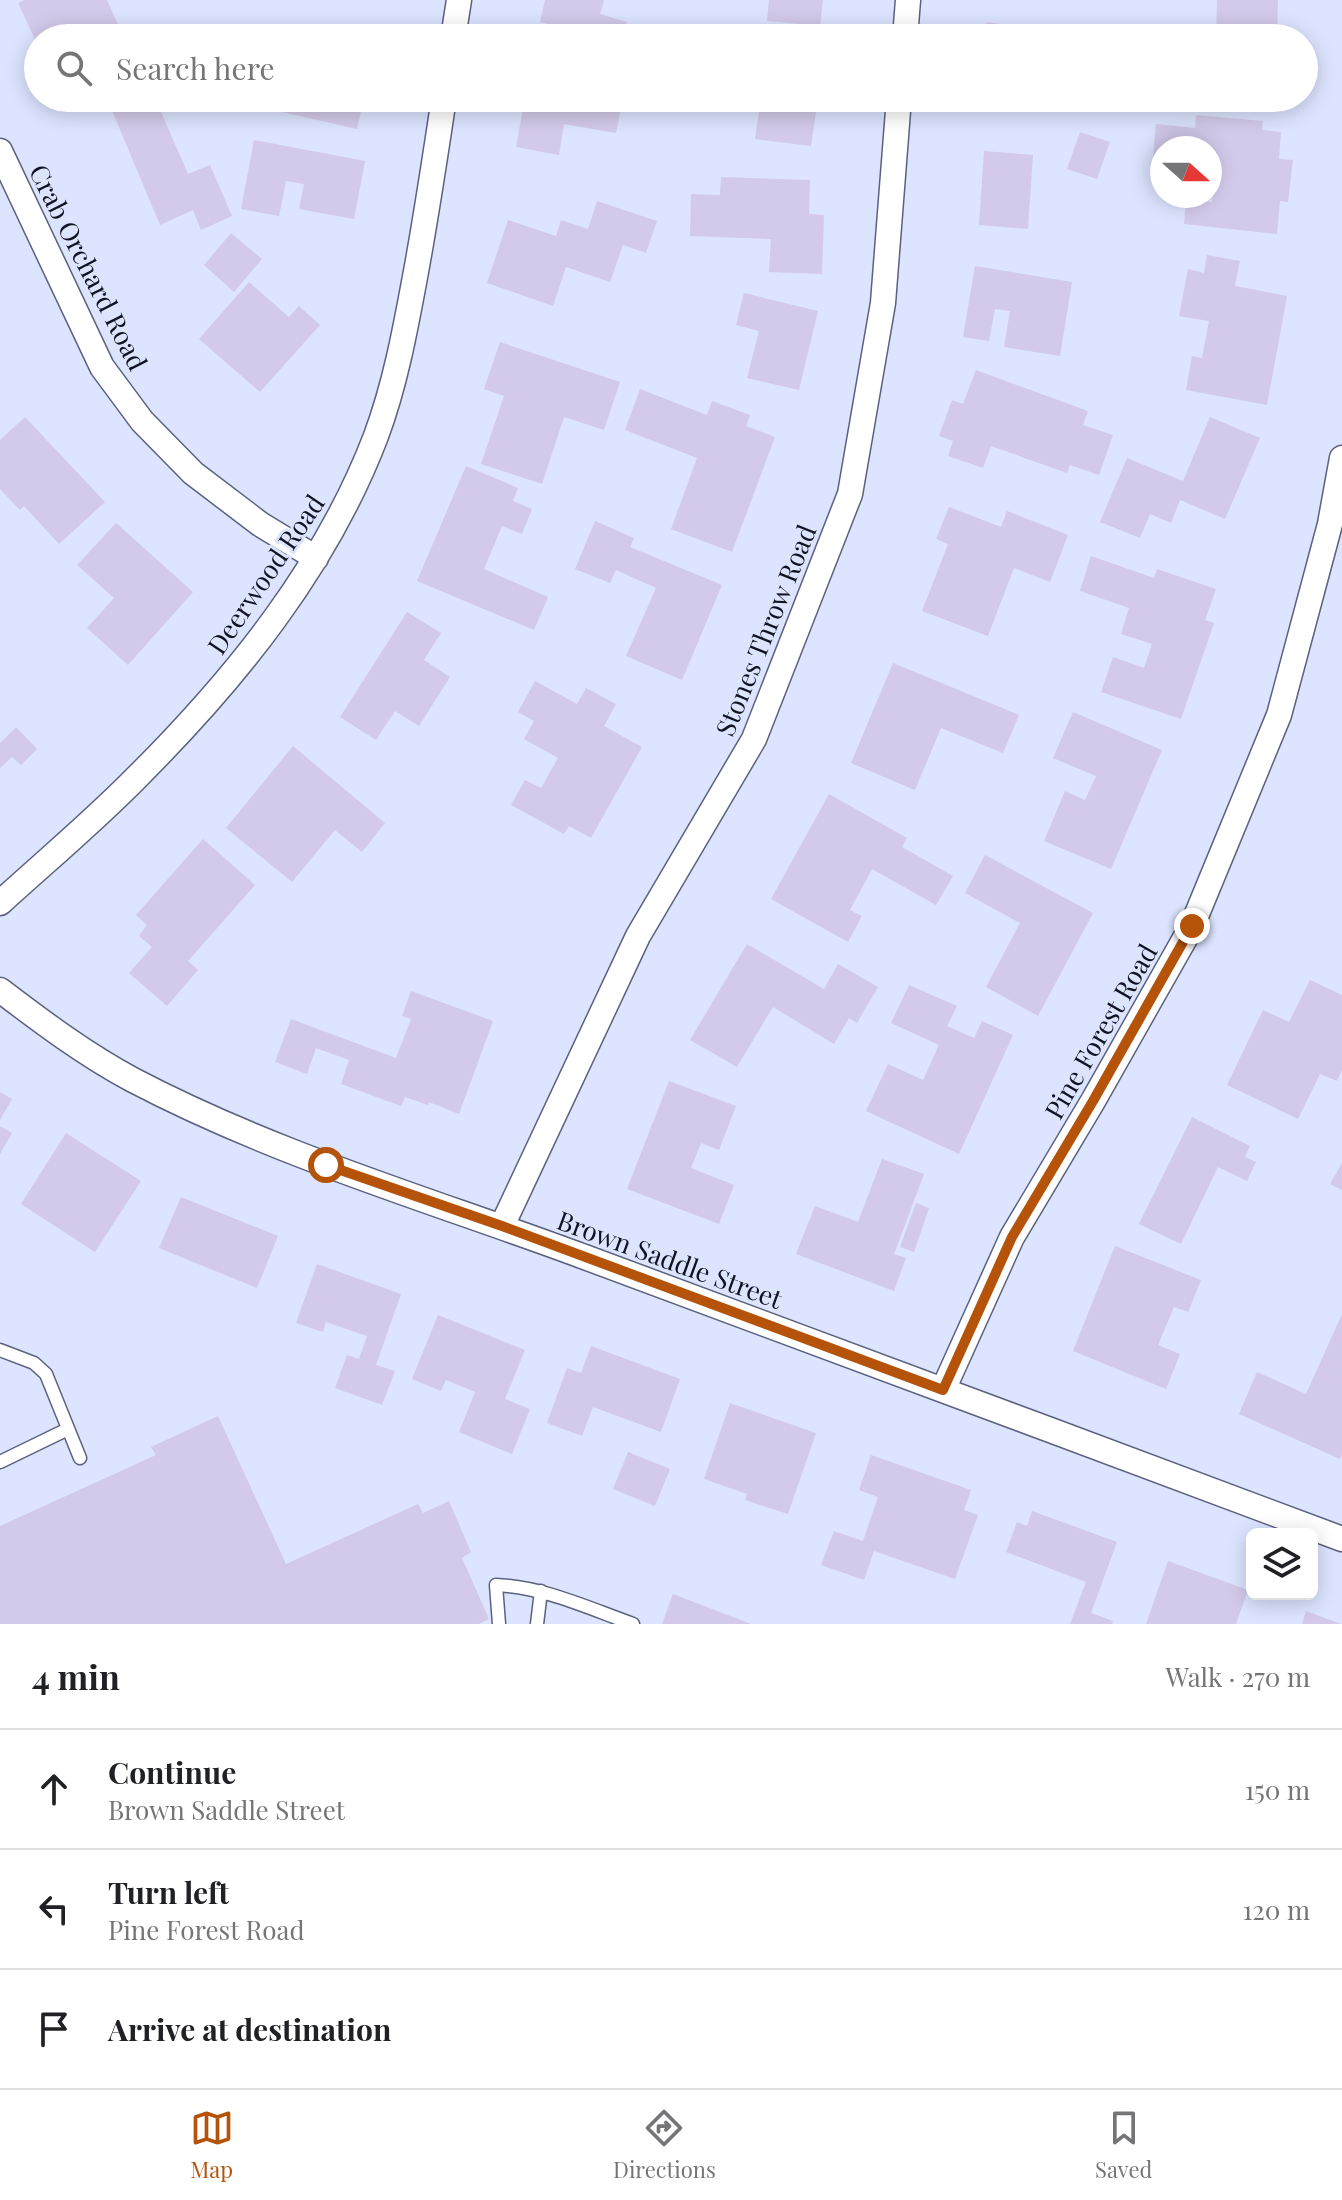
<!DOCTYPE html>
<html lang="en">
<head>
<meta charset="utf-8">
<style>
	body { margin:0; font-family:"Playfair Display",serif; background:#f2f2f2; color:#202124 }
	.controls { position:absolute; right:24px; bottom:24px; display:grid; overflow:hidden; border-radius:12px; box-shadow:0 4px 20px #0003 }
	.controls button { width:72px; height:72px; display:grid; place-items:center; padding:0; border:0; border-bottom:2px solid #e0e0e0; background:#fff; color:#202124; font:40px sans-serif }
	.compass { position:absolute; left:1150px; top:136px; width:72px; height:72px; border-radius:50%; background:#fff; box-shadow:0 4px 20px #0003; rotate:111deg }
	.stop { position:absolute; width:24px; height:24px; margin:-18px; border:6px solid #b45309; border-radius:50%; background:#fff }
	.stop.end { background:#b45309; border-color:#fff; box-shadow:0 2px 8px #0008 }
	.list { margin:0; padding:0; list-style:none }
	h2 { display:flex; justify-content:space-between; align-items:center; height:104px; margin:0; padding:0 32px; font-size:34px }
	h2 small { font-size:26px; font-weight:400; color:#757577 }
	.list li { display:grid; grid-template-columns:52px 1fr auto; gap:24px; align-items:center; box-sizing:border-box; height:120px; padding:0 32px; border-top:2px solid #e0e0e0 }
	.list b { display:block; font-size:30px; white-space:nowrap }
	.list p { margin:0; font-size:26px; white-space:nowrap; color:#757577 }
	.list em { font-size:26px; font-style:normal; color:#757577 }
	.icon { flex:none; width:44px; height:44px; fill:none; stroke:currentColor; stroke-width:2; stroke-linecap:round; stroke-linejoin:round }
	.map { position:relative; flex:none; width:1342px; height:1624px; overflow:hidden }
	.search { position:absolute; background:#fff; box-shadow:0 4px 20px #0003; left:24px; right:24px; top:24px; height:88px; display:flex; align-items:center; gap:20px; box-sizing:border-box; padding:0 28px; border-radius:44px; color:#757577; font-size:30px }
	.sheet { height:464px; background:#fff }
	nav { display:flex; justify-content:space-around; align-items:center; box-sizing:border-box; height:112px; border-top:2px solid #e0e0e0; background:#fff; font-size:22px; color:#757577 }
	nav a { display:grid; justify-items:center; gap:4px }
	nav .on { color:#b45309 }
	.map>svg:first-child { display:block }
</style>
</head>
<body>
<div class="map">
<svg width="1342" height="1624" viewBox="0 0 1342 1624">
	<rect width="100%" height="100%" fill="#dce4ff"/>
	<!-- building -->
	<path fill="#d3c9ea" d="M24 0H107L119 27 95 38H79L74 28 51 38H38V46L18 3Z
		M545 0H604L600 14 627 22 623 38H557L560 27 540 22Z
		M769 0H823L820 26 767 21Z
		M1217 0H1278L1277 38H1216Z
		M987 22 1083 36V38H985Z
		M116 98H155L188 174 210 165 232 216 201 230 193 210 160 225 108 101Z
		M286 98H364L357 129 282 112Z
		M525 98H623L616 133 564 124 559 155 516 147Z
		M761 98H818L811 146 755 139Z
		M1059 98H1086L1084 108 1058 104Z
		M1196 115 1263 121 1262 130 1281 132 1279 159 1293 160 1288 202 1280 201 1277 234 1184 224 1186 199 1212 202 1216 163H1210V148H1162V158L1153 157 1156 124 1195 128Z
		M1080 132 1110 142 1097 179 1067 169Z
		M254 140 365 161 354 219 299 209 304 184 286 181 279 216 241 209Z
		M984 151 1033 155 1028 229 979 225Z
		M721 177 810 180 809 214 824 215 822 274 769 272 771 239 690 236 691 194 720 195Z
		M597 201 657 221 646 253 623 245 610 282 566 267 553 306 487 283 508 220 556 236 561 220 588 229Z
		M231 233 262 259 234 292 204 265Z
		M1207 255 1240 261 1235 286 1287 296 1267 405 1186 390 1192 356 1202 358 1209 321 1179 316 1188 269 1204 273Z
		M975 266 1072 282 1060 356 1004 347 1010 311 995 309 989 341 963 337Z
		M249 282 289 317 299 306 320 325 260 392 199 339Z
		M744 293 818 311 799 390 747 378 759 331 736 325Z
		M500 342 620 382 604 430 564 417 542 484 481 464 504 396 484 389Z
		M976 370 1088 411 1083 425 1113 435 1099 475 1070 465 1067 473 991 446 983 468 948 456 953 441 939 436 952 400 963 404Z
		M640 389 707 415 712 401 750 415 746 426 775 437 732 552 671 529 697 458 625 430Z
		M25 417 105 502 59 544 24 506 20 510 0 489V440Z
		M1210 417 1260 438 1225 519 1180 500 1171 523 1150 514 1140 538 1100 522 1127 458 1183 481Z
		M466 466 518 488 513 501 532 509 522 534 502 526 484 569 548 597 534 630 417 581Z
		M949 507 1001 527 1007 511 1068 535 1050 582 1014 568 988 636 922 611 948 544 936 539Z
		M595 521 634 538 630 547 722 585 682 680 626 656 656 588 616 570 610 583 575 569Z
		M116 523 193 592 128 665 87 628 114 598 77 565Z
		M1091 556 1154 578 1157 569 1216 589 1205 620 1214 623 1181 719 1101 692 1113 657 1144 668 1152 644 1121 634 1129 608 1080 591Z
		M407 612 441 633 424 660 450 677 419 726 395 711 376 740 340 717Z
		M893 663 1019 715 1003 753 941 728 915 790 851 763Z
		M535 681 577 704 586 688 616 704 604 726 642 747 591 838 569 826 564 834 511 805 525 780 541 788 558 758 524 739 534 721 518 712Z
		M1073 712 1162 750 1111 869 1044 841 1065 791 1085 800 1096 776 1053 758Z
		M16 727 37 749 21 765 12 757 0 768V743Z
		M293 746 385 823 362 852 335 830 292 882 226 828Z
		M829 794 907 838 902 847 953 876 936 905 872 869 850 910 862 916 848 942 771 899Z
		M203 839 255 885 188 961 198 970 167 1006 129 973 152 947 139 936 147 925 136 915Z
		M985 855 1093 913 1038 1016 986 987 1020 923 965 893Z
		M747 944 824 989 838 964 878 987 857 1023 849 1018 834 1044 773 1007 737 1067 690 1040Z
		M1310 980 1342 995V1070L1337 1081 1320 1074 1298 1119 1227 1085 1263 1010 1289 1022Z
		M909 985 957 1006 947 1026 974 1038 982 1021 1013 1035 959 1154 866 1111 888 1064 923 1080 939 1045 891 1023Z
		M411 991 493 1021 459 1114 429 1102 428 1105 405 1097 401 1106 341 1084 349 1060 316 1048 307 1074 275 1062 291 1019 396 1058 411 1019 402 1016Z
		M669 1081 736 1106 719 1150 701 1143 691 1168 734 1185 719 1224 627 1189Z
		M0 1092 12 1099 0 1120Z
		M1192 1117 1250 1146 1245 1157 1256 1162 1247 1181 1218 1167 1181 1244 1139 1224Z
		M0 1126 12 1133 0 1154Z
		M66 1133 141 1181 95 1252 21 1204Z
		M882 1159 924 1174 894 1254 906 1258 894 1291 796 1254 815 1206 858 1222Z
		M1342 1163V1190L1330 1184Z
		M181 1197 278 1236 257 1288 159 1248Z
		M916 1203 929 1208 914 1252 900 1247Z
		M1115 1246 1201 1280 1188 1312 1174 1307 1158 1345 1180 1354 1166 1389 1073 1351Z
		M317 1264 401 1294 376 1365 395 1371 382 1405 335 1388 347 1355 359 1359 367 1336 326 1322 323 1332 296 1323Z
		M1342 1314V1455L1340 1459 1239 1414 1257 1372 1306 1394Z
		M438 1315 525 1350 505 1399 530 1409 512 1454 459 1432 475 1392 446 1380 441 1391 412 1379Z
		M591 1346 680 1379 661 1432 593 1407 582 1436 547 1423 567 1368 581 1373Z
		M730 1403 816 1433 788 1514 745 1500 747 1494 704 1479Z
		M218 1416 286 1564 418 1504 423 1513 449 1501 471 1552 462 1558 489 1619 479 1624H0V1526L156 1455 151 1447Z
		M628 1452 670 1469 655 1506 613 1489Z
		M871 1455 971 1490 964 1510 978 1515 955 1579 874 1551 864 1580 821 1565 834 1531 863 1541 878 1497 859 1490Z
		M1032 1511 1117 1542 1091 1613 1113 1621 1112 1624H1070L1086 1582 1006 1552 1017 1522 1027 1526Z
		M1168 1561 1248 1590 1236 1624H1146Z
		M673 1594 751 1624H662Z
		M1306 1611 1341 1624H1302Z"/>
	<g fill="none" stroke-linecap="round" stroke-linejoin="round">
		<defs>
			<path id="lane" d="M0 1350 34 1363 46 1374 80 1458
				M0 1462 68 1429
				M499 1624 496 1585C544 1587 588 1608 633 1624
				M537 1624 541 1591"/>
			<path id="street" d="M453 38 459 0
				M905 38 908 0
				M0 151 102 367 142 421 193 473 260 524 316 558
				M0 903C46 861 94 821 138 776 236 678 326 567 376 436 395 385 405 331 415 277 426 218 435 158 444 98
				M0 990C42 1022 86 1055 133 1080 276 1155 431 1200 582 1256 835 1350 1089 1444 1342 1539
				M502 1226 638 936 754 739 850 494 883 303 899 98
				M943 1390 1012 1237 1093 1101 1192 926 1279 715 1330 524 1342 458"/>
		</defs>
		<!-- lane casing -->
		<use href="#lane" stroke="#5a6280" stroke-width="15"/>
		<!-- street casing -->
		<use href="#street" stroke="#5a6280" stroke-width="27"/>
		<!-- lane -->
		<use href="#lane" stroke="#fff" stroke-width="12"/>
		<!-- street -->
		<use href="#street" stroke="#fff" stroke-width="24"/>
	</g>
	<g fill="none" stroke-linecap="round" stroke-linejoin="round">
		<!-- route -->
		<path stroke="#b45309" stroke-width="10" d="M326 1165 502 1226 943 1390 1012 1237 1093 1101 1192 926"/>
	</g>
	<g text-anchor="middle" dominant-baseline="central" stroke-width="6" stroke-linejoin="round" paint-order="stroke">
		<!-- street labels -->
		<g font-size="26" fill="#11141f" stroke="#dce4ff">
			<text transform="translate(89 267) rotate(63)">Crab Orchard Road</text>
			<text transform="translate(265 574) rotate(-56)">Deerwood Road</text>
			<text transform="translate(765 630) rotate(-68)">Stones Throw Road</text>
			<text transform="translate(1100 1031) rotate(-60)">Pine Forest Road</text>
			<text transform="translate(670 1259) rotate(20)">Brown Saddle Street</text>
		</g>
	</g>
</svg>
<div class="controls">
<button><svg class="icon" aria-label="layers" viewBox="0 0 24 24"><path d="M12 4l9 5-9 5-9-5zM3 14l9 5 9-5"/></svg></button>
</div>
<svg class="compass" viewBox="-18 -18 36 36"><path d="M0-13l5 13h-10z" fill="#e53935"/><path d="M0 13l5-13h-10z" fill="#757577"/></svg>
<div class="stop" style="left:326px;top:1165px"></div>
<div class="stop end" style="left:1192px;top:926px"></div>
<div class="search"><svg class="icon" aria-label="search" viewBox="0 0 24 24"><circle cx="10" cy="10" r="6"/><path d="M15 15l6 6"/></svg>Search here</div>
</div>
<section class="sheet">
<h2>4 min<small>Walk · 270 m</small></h2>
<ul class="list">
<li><svg class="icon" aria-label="ahead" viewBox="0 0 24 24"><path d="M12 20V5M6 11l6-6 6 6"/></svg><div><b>Continue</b><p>Brown Saddle Street</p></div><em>150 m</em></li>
<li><svg class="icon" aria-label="left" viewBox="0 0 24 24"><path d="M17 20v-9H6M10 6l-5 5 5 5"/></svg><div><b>Turn left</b><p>Pine Forest Road</p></div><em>120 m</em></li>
<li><svg class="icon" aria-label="arrive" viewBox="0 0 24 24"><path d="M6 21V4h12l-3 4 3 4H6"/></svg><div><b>Arrive at destination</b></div></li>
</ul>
</section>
<nav>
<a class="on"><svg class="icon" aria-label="map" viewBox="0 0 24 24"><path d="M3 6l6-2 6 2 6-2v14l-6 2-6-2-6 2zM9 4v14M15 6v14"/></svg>Map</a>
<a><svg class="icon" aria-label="directions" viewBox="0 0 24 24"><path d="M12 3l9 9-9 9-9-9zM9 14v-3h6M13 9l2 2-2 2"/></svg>Directions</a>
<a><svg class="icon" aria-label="saved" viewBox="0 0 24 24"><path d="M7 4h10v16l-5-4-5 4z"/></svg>Saved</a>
</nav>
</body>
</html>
